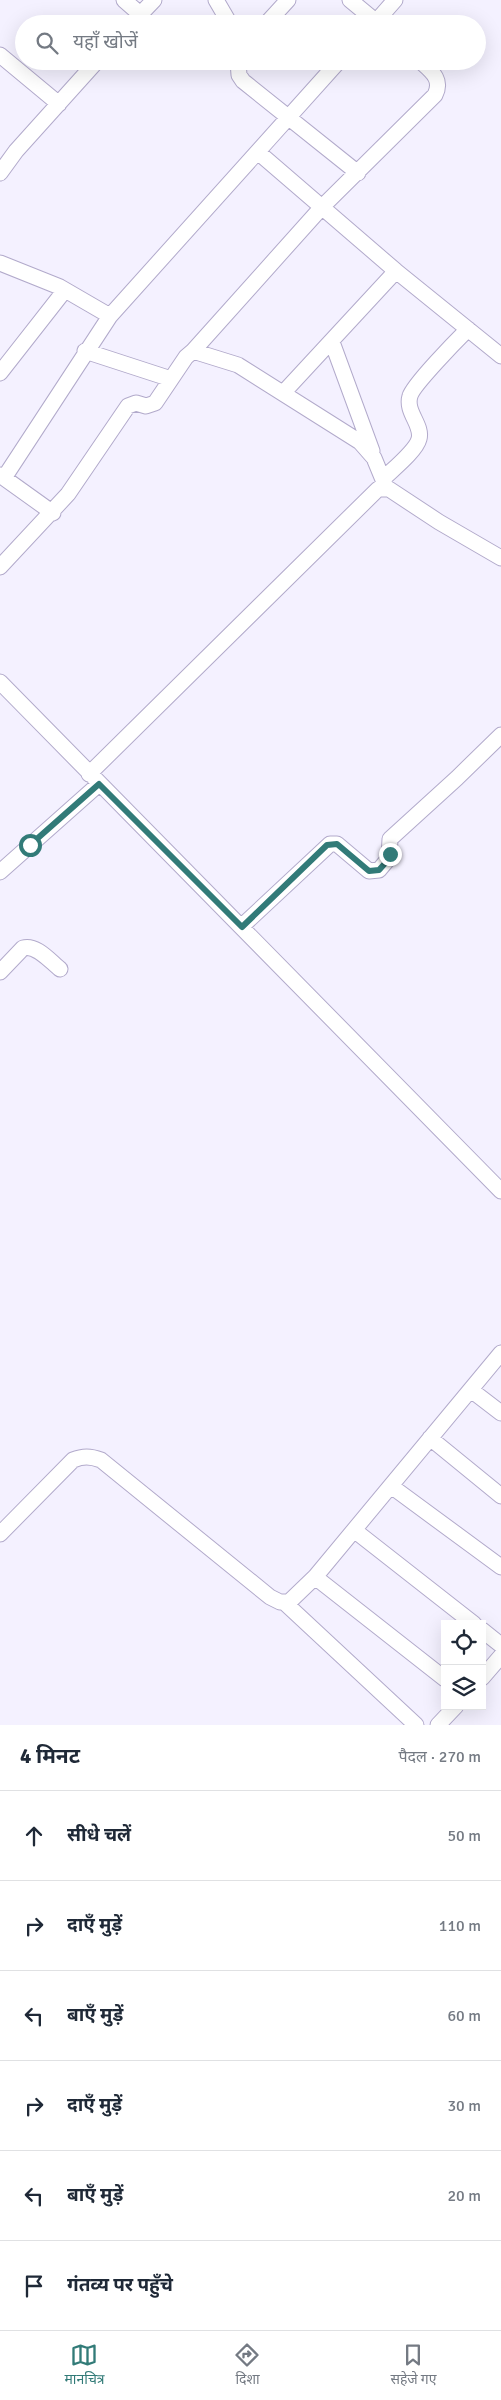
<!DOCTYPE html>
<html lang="hi">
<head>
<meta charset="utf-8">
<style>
	body { margin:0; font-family:Signika,"Noto Sans Devanagari",sans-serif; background:#f6f6f7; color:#1f2937 }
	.controls { position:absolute; right:15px; bottom:15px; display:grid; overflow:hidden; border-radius:0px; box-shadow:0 5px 20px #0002 }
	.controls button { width:45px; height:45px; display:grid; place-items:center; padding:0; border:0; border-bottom:1px solid #e0e1e3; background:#fff; color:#1f2937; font:25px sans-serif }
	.stop { position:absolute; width:15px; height:15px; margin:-11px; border:4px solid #327b78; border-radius:50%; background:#fff }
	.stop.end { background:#327b78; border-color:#fff; box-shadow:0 1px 5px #0008 }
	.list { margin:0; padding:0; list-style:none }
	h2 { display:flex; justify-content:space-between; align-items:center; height:65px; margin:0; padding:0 20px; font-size:21px }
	h2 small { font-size:16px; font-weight:400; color:#747a83 }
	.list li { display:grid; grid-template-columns:32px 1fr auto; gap:15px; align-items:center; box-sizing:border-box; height:90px; padding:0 20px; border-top:1px solid #e0e1e3 }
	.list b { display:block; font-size:19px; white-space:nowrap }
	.list em { font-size:16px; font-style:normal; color:#747a83 }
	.icon { flex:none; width:28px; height:28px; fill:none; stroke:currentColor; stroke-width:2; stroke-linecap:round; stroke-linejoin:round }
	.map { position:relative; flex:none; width:501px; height:1725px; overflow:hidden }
	.search { position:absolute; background:#fff; box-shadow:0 5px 20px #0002; left:15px; right:15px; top:15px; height:55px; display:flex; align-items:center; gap:12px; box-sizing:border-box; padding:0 18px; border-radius:28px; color:#747a83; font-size:19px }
	.sheet { height:605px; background:#fff }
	nav { display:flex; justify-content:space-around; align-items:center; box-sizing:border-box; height:70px; border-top:1px solid #e0e1e3; background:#fff; font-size:14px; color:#747a83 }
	nav a { display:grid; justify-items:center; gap:2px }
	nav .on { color:#327b78 }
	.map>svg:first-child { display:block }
</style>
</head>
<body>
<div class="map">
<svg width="501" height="1725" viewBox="0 0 501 1725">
	<rect width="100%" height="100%" fill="#f4f1ff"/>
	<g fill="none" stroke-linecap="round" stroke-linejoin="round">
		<defs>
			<path id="minor" d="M124 0 140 14
				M216 0 230 24
				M350 0 379 24
				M131 24 154 0
				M266 24 288 0
				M374 24 395 0
				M0 55 59 104
				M238 61 239 75 243 81 358 173
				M259 153 396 271 501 356
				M0 173 16 151 97 61
				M0 263 60 287 110 316
				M332 342 372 451
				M85 351 171 379
				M193 351 322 207 435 95C443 79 431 71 420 61
				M0 373 65 290
				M284 392 396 271
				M0 475 53 513
				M4 478 110 316 339 61
				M383 479C392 470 416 451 419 439 423 425 405 412 410 396 413 385 457 340 468 329
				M0 567 68 494 128 406 136 403 146 406 155 403 186 357 193 351 238 365 360 442 374 458 386 487
				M0 682 501 1191
				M89 774 378 489H389L439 522 501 558
				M0 872 99 784
				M241 927 330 844H337L369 871 379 870 389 858 390 839 457 778 501 735
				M0 972 23 948C36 944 50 961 60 969
				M471 1390 501 1413
				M430 1438 501 1496
				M391 1486 501 1567
				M354 1530 474 1624
				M0 1534 73 1460C83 1456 90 1456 101 1460L270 1597 280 1602H289L315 1577 501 1353
				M315 1577 445 1679
				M285 1603 416 1725
				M482 1630 501 1645
				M482 1678 501 1656
				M438 1725 456 1706"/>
		</defs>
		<!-- minor casing -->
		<use href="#minor" stroke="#b2aacb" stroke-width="17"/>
		<!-- minor -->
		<use href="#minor" stroke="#fff" stroke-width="15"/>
	</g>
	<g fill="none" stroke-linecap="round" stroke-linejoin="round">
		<!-- route -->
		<path stroke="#327b78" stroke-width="6" d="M30 845 99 784 242 927 327 845 337 844 369 871 379 870 388 860 390 854"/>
	</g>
</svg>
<div class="controls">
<button><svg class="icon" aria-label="locate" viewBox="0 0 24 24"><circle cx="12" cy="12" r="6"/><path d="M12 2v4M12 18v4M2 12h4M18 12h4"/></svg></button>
<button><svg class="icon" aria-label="layers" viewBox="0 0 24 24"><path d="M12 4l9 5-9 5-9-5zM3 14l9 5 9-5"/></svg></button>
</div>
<div class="stop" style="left:30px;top:845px"></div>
<div class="stop end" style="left:390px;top:854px"></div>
<div class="search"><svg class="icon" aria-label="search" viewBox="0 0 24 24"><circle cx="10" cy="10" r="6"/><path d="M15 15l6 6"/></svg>यहाँ खोजें</div>
</div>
<section class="sheet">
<h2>4 मिनट<small>पैदल · 270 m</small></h2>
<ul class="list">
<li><svg class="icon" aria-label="ahead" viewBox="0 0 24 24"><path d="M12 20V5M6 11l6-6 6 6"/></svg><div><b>सीधे चलें</b></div><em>50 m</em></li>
<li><svg class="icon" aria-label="right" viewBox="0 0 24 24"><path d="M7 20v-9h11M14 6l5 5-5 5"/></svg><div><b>दाएँ मुड़ें</b></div><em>110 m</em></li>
<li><svg class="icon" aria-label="left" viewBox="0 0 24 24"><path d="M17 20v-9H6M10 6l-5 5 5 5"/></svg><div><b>बाएँ मुड़ें</b></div><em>60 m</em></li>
<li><svg class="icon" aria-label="right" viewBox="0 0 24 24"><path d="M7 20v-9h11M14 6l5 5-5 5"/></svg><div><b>दाएँ मुड़ें</b></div><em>30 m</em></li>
<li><svg class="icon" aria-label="left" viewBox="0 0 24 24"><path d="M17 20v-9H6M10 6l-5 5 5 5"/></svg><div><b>बाएँ मुड़ें</b></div><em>20 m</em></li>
<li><svg class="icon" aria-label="arrive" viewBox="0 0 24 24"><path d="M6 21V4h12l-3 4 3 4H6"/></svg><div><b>गंतव्य पर पहुँचे</b></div></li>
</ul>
</section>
<nav>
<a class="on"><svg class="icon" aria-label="map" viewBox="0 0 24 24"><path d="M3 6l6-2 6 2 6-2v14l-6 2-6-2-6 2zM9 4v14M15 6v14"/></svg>मानचित्र</a>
<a><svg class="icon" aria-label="directions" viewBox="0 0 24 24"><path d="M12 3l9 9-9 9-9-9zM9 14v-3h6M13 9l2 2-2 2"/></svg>दिशा</a>
<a><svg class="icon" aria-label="saved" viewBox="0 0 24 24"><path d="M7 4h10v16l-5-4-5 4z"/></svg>सहेजे गए</a>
</nav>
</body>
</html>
